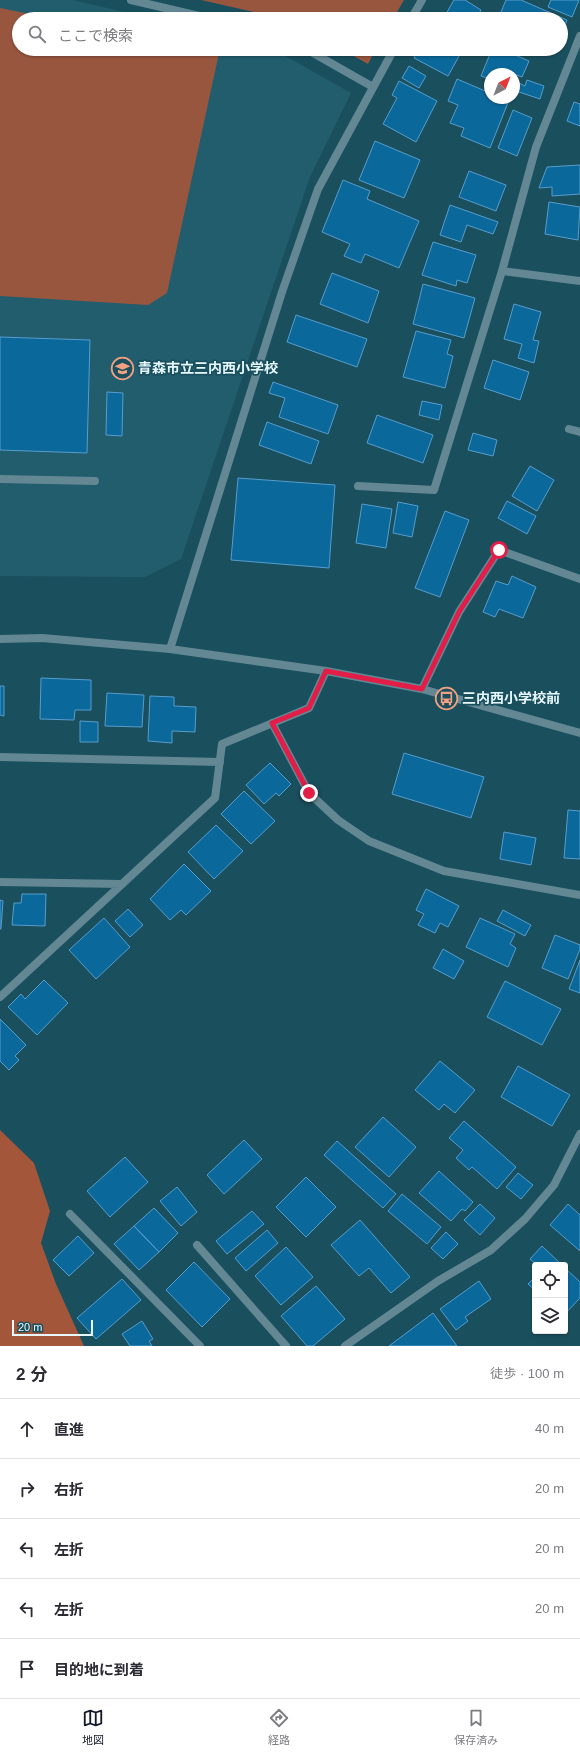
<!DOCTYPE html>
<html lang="ja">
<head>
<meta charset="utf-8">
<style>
	body { margin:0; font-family:Arial,"Noto Sans JP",sans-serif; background:#f7f7f7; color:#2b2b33 }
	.controls { position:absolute; right:12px; bottom:12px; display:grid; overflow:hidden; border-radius:4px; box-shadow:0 1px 3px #0004 }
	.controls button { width:36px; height:36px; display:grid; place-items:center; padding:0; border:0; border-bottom:1px solid #e1e1e2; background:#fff; color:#2b2b33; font:20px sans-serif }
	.compass { position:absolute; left:484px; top:68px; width:36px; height:36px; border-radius:50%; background:#fff; box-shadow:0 1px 3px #0004; rotate:42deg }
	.scale { position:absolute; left:12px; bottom:10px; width:81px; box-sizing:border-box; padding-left:4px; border:2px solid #e6f8fe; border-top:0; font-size:11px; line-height:14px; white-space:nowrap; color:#e6f8fe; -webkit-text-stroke:3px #1a4f5e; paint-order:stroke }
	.stop { position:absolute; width:12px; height:12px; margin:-9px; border:3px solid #e11d48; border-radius:50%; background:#fff }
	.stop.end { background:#e11d48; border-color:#fff; box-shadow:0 1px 4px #0008 }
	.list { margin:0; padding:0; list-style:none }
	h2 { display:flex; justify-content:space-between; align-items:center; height:52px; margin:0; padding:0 16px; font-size:17px }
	h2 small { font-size:13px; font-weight:400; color:#7c7c81 }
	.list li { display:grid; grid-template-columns:26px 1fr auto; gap:12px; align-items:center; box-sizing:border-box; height:60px; padding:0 16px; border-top:1px solid #e1e1e2 }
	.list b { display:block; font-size:15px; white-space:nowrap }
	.list em { font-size:13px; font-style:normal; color:#7c7c81 }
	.icon { flex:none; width:22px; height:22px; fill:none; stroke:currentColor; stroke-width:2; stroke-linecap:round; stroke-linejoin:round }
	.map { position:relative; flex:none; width:580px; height:1346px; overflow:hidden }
	.search { position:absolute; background:#fff; box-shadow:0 1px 3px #0004; left:12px; right:12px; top:12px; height:44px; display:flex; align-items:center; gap:10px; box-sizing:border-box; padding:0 14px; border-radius:22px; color:#7c7c81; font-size:15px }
	.sheet { height:352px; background:#fff }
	nav { display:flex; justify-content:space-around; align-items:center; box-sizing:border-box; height:56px; border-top:1px solid #e1e1e2; background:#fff; font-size:11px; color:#7c7c81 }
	nav a { display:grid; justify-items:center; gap:2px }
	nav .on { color:#111827 }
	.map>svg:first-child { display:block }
</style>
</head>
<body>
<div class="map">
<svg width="580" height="1346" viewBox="0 0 580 1346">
	<rect width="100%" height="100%" fill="#1a4f5e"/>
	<!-- built -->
	<path fill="#225d6e" d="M0 0H73L154 19H19V49H273L351 93 310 177 181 559 145 577 0 576Z"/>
	<!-- green -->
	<path fill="#98563f" d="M201 0H404L393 19H285Z
		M0 8 55 19H19V49H199L219 53 167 293 148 305 0 296Z
		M341 49H376L368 64Z"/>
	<!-- forest -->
	<path fill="#a4563a" d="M0 1130 34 1163 50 1211 41 1243 56 1284 84 1346H0Z"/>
	<!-- building -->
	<path fill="#0b689a" stroke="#579dcd" d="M454 0H465L481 10 476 19H443Z
		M506 0H521L567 20 563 31 561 30V19H498Z
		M551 0H579L572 17 548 7Z
		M419 49H463L448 76 414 58Z
		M492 49H501L529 61 522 77 514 74H490V79L481 76Z
		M409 66 426 76 419 88 402 78Z
		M457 79 490 93V98H503L509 100 490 148 461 136 464 128 450 123 458 105 448 101Z
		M527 80 544 86 540 99 516 91 519 83 525 86Z
		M399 81 437 101 416 142 383 124 397 98 392 95Z
		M574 102 580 104V126L567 121Z
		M513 110 532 118 517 156 498 148Z
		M375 141 420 160 404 198 359 180Z
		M580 165V194L552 196V187L539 188 547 167Z
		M469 171 506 185 496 211 459 197Z
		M343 180 370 191 367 199 419 221 399 268 365 254 361 263 344 256 350 244 322 232Z
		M549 202 580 207 578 240 545 234Z
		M450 205 498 222 493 234 467 225 461 242 440 235Z
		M433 242 476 255 467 283 457 280 456 286 422 275Z
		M332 273 379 291 368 323 320 304Z
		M423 284 475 298 464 338 413 324Z
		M514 304 541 312 533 340 539 341 534 363 518 358 522 344 504 339Z
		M296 315 367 339 357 367 287 342Z
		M416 331 451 340 447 354 453 356 445 388 403 377Z
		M0 337 90 340 87 453 0 450Z
		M493 360 529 372 520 400 484 388Z
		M273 382 338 405 328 434 279 417 285 398 269 393Z
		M107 392 123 393 122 436 106 435Z
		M422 401 442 405 439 420 419 415Z
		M377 415 433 435 423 463 367 443Z
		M267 422 319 441 311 464 259 445Z
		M473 433 497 440 493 456 468 450Z
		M530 466 554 480 537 511 512 496Z
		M238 478 335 485 329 568 231 560Z
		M507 501 536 516 527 534 498 518Z
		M398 502 418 506 412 537 393 533Z
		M362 504 392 509 386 548 356 543Z
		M445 511 469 520 440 597 415 588Z
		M512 576 536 587 523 618 499 609 495 617 483 612 496 581 508 585Z
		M41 678 91 680V710H75L74 720 40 719Z
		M0 686H4V716L0 715Z
		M107 693 144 695 142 727 105 726Z
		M150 696 174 697V706L196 707 195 732 172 731V743L148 741Z
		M80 721 98 722V742H80Z
		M404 753 484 777 471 818 392 794Z
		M270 763 291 784 279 796 276 793 264 804 246 785Z
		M244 791 275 821 251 844 221 814Z
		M568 810 580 811V859L564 858Z
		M216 825 243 851 214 879 188 852Z
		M504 832 536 838 531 865 500 859Z
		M184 864 211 891 186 915 181 910 170 920 150 899Z
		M426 889 459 906 448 927 440 923 435 933 418 925 424 914 416 910Z
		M22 894H46L45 926 12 925 14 903H21Z
		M0 900 3 901 1 929H0Z
		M128 909 143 925 130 937 115 921Z
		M503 910 531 925 525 936 497 921Z
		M104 918 130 947 96 979 69 950Z
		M480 918 515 934 510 944 516 948 508 967 466 947Z
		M555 935 580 945V949L568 979 542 968Z
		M443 949 464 961 454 979 433 968Z
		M580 960V993L569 989Z
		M44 980 68 1003 37 1035 8 1007 21 994 25 999Z
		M505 981 561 1009 542 1045 487 1017Z
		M0 1019 26 1045 15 1056 19 1060 9 1070 0 1061Z
		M440 1061 475 1090 455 1113 444 1104 439 1110 415 1090Z
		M518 1066 570 1095 552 1126 501 1097Z
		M383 1117 416 1147 389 1177 355 1147Z
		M464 1121 516 1167 497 1189 472 1167 469 1170 456 1158 463 1150 449 1138Z
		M244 1140 262 1159 224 1194 207 1175Z
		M337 1141 396 1194 383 1208 324 1155Z
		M125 1157 148 1182 110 1217 87 1191Z
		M439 1171 473 1202 465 1211 462 1209 451 1221 419 1193Z
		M518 1173 533 1185 521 1199 506 1187Z
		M306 1177 336 1207 306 1237 276 1207Z
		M177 1187 197 1212 181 1226 160 1201Z
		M402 1194 441 1227 427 1244 388 1211Z
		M480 1204 495 1218 480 1235 464 1220Z
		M568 1204 580 1215V1251L550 1225Z
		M154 1208 178 1233 159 1252 134 1226Z
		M252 1211 264 1224 227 1254 216 1241Z
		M360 1220 410 1277 391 1293 369 1268 359 1276 331 1245Z
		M134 1226 159 1252 139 1270 114 1244Z
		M267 1230 278 1243 246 1271 235 1258Z
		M446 1232 458 1244 443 1259 431 1248Z
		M78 1236 94 1253 69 1276 53 1260Z
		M542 1246 562 1265H537L530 1259Z
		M286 1247 313 1277 281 1305 255 1276Z
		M194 1262 230 1299 202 1327 166 1290Z
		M565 1268 580 1282V1298L565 1314Z
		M535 1277V1290L528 1284Z
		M122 1279 141 1300 96 1339 77 1318Z
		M479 1281 491 1299 465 1317 468 1321 456 1330 440 1309Z
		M316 1286 345 1319 313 1346H307L281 1316Z
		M433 1313 457 1346H389Z
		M142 1321 153 1339 149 1341 152 1346H130L122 1334Z"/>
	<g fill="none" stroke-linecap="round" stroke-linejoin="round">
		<!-- service -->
		<path stroke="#638894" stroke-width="8" d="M569 429 580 432
			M0 479 95 481
			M272 723 309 793 338 820 369 841 444 871 580 895
			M70 1214 200 1346
			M197 1245 286 1346"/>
		<!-- minor -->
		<path stroke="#638894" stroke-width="8" d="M131 0 212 19
			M411 19 422 0
			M580 36 536 147 502 271 580 281
			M306 49 373 87
			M358 486 434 490 502 271
			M170 649 282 292 318 189 394 49
			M422 689 459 612 499 550 580 579
			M0 757 220 762
			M0 882 122 884
			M0 997 215 798 222 744 309 708 326 671
			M345 1346 438 1281 491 1250 525 1219 554 1185 580 1134"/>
		<!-- tertiary -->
		<path stroke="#638894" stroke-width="8" d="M0 639 42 638 170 649 326 671 422 689 580 733"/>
	</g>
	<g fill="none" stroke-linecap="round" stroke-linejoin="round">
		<!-- route -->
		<path stroke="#e11d48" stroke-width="5" d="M309 793 272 723 309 708 326 671 422 689 459 612 499 550"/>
	</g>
	<!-- icons -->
	<defs>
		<symbol id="school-ring" viewBox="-11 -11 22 22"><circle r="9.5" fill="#1a4f5e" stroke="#f3a082" stroke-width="1.5"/><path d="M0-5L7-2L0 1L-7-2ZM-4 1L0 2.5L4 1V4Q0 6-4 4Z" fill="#f3a082"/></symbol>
		<symbol id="bus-ring" viewBox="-11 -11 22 22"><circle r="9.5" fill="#1a4f5e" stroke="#f3a082" stroke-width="1.5"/><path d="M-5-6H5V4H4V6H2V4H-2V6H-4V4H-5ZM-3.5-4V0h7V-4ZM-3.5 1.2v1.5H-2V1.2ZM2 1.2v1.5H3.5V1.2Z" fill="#f3a082"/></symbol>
	</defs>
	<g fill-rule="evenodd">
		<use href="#school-ring" x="110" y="356" width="25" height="25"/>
		<use href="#bus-ring" x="434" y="686" width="25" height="25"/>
	</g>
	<g text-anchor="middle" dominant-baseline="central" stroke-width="3.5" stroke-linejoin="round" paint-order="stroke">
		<!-- poi labels -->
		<g font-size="14" font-weight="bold" fill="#e6f8fe" stroke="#1a4f5e" text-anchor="start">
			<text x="138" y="368">青森市立三内西小学校</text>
			<text x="462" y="698">三内西小学校前</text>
		</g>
	</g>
</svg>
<div class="controls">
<button><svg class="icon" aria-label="locate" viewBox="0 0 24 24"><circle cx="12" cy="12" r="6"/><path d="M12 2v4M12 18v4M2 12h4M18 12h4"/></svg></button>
<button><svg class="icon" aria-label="layers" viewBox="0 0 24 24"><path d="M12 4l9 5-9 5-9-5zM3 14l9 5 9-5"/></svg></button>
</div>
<svg class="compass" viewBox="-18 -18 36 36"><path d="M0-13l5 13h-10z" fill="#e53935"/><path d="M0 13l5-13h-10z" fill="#7c7c81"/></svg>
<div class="scale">20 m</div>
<div class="stop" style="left:499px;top:550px"></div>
<div class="stop end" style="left:309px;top:793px"></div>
<div class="search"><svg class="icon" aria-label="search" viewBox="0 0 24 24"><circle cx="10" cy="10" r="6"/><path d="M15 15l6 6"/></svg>ここで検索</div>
</div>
<section class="sheet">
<h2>2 分<small>徒歩 · 100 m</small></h2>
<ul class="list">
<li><svg class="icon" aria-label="ahead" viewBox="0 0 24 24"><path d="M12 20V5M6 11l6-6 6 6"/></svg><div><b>直進</b></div><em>40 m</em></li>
<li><svg class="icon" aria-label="right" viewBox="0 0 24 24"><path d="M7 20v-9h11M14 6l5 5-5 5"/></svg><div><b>右折</b></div><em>20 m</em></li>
<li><svg class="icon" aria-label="left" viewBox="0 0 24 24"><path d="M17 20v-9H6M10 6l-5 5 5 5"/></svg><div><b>左折</b></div><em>20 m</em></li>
<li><svg class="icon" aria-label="left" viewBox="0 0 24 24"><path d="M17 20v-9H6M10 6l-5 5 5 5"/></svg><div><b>左折</b></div><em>20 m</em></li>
<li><svg class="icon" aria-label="arrive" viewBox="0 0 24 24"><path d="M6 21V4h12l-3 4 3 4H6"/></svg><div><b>目的地に到着</b></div></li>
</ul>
</section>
<nav>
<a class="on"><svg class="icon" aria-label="map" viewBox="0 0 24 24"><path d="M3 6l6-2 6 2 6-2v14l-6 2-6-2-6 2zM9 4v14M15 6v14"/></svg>地図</a>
<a><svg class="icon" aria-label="directions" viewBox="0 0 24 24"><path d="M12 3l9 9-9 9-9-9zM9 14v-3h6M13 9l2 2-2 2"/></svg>経路</a>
<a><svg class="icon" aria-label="saved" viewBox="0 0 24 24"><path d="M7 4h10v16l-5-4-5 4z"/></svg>保存済み</a>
</nav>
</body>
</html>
